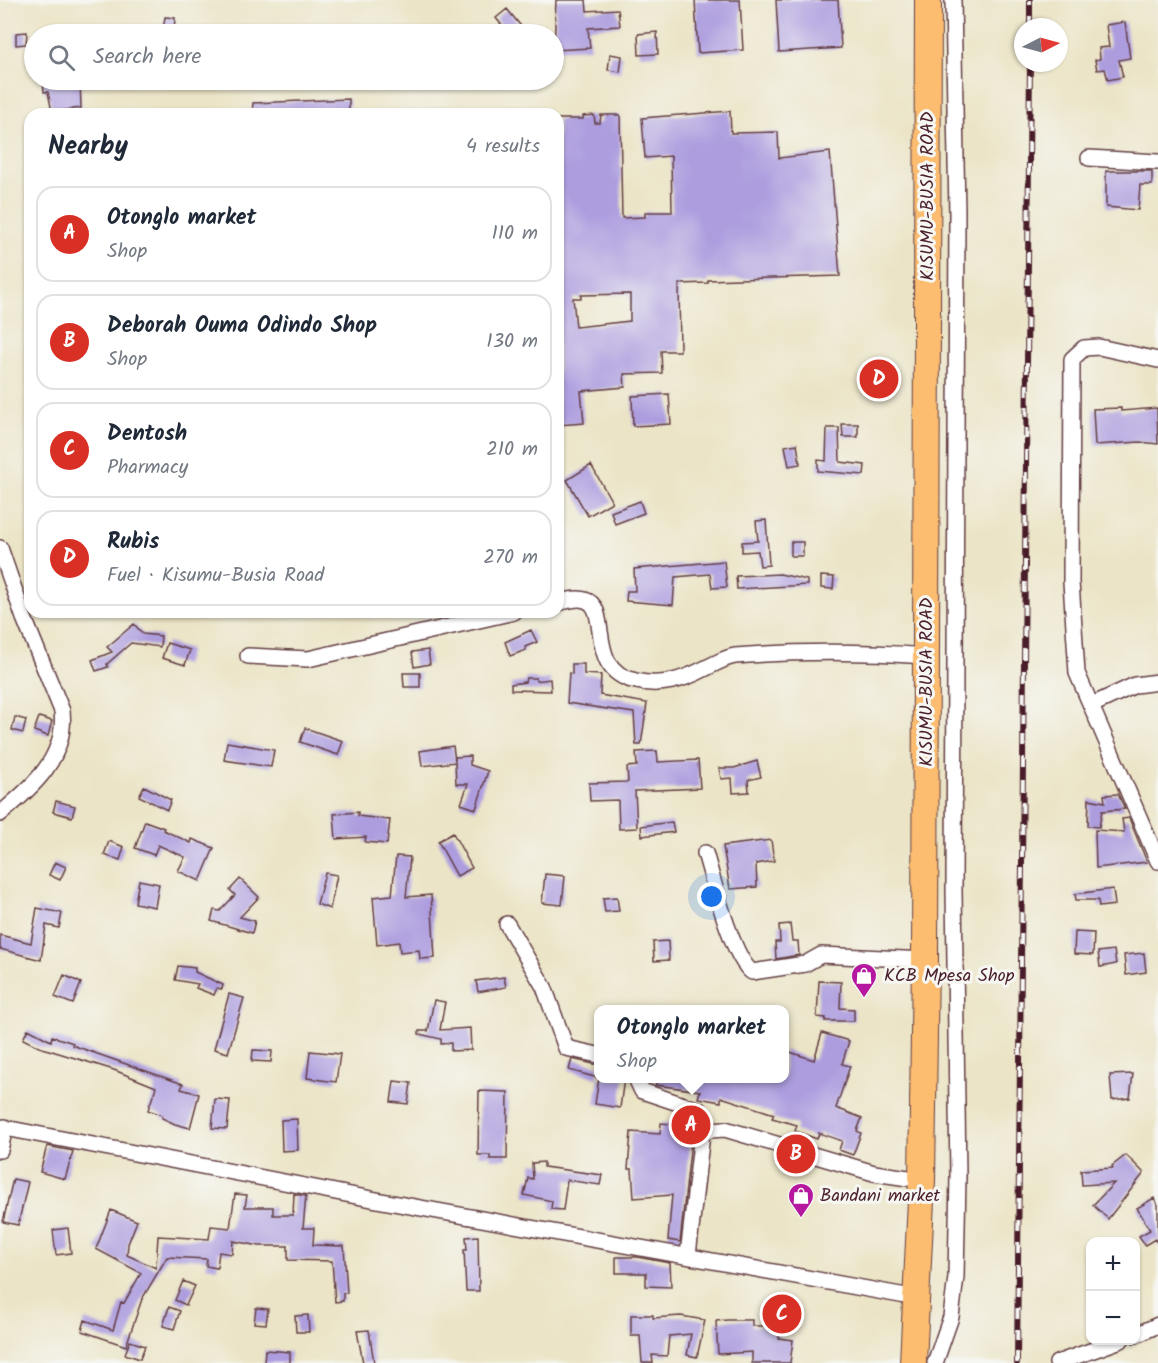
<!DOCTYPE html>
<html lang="en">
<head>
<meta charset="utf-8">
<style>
	body { margin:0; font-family:Kalam,sans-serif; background:#f6f6f7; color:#1f2937 }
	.controls { position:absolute; right:18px; bottom:18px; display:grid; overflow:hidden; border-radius:12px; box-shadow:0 2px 4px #0004 }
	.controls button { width:54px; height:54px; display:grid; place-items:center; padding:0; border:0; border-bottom:2px solid #e0e1e3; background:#fff; color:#1f2937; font:30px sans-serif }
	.compass { position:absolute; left:1014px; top:18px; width:54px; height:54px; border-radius:50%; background:#fff; box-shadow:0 2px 4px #0004; rotate:84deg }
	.you { position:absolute; left:712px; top:897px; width:21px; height:21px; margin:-15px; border:4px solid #fff; border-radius:50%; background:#1a73e8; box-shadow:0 0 0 9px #1a73e833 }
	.badge { display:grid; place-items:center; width:39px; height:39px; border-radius:50%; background:#d93025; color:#fff; font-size:20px; font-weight:700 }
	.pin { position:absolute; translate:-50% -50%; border:3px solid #fff; box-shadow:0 2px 6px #0006 }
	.popup { position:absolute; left:594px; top:1005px; width:195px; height:78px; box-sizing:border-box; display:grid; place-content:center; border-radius:12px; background:#fff; filter:drop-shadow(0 2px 4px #0005); font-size:20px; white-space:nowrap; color:#747a83 }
	.popup b { font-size:22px; color:#1f2937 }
	.popup::after { content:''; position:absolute; left:50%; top:100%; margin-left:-12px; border:12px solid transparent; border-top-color:#fff }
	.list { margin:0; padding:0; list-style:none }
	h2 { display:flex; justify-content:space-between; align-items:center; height:78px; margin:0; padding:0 24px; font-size:26px }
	h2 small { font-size:20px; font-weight:400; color:#747a83 }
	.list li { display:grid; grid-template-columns:39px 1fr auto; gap:18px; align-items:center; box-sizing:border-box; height:96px; margin:0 12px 12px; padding:0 12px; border:2px solid #e0e1e3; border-radius:18px }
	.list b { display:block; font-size:22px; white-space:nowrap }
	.list p { margin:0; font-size:20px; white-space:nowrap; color:#747a83 }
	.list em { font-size:20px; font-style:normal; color:#747a83 }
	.icon { flex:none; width:33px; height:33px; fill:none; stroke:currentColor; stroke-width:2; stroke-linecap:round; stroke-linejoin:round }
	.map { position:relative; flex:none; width:1158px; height:1363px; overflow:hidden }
	.search { position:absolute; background:#fff; box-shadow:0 2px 4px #0004; left:24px; top:24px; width:540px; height:66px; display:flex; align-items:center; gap:15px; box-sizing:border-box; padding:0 21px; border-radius:33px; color:#747a83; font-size:22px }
	.panel { position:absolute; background:#fff; box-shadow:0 2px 4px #0004; left:24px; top:108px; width:540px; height:510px; border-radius:18px }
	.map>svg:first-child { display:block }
</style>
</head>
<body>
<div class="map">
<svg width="1158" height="1363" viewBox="0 0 1158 1363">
	<rect width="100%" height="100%" fill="#f6f6f2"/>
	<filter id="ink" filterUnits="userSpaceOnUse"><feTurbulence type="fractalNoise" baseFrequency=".0167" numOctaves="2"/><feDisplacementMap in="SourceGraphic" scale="12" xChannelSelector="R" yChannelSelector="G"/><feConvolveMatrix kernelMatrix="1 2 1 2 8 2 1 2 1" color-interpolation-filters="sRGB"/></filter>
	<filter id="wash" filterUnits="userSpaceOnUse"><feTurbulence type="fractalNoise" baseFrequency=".008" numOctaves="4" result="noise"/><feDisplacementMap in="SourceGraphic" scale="24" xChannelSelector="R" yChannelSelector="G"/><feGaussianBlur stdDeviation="1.35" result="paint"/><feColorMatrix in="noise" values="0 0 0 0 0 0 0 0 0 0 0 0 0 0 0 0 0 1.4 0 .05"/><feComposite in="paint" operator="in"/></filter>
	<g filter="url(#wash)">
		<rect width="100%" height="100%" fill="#ebe4c6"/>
		<g id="blocks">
			<!-- building -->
			<path fill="#ad9ddf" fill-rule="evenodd" d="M556 0H586L587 11 618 9 620 26 588 28 590 48 554 50Z
				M695 0H740L743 50 698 53Z
				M776 0H838L841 48 779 52Z
				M507 9 524 30 519 34H509L496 18Z
				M165 17 175 18 174 31 163 30Z
				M1125 22 1130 58 1119 60 1123 77 1108 80 1105 69 1097 70 1095 60 1100 59 1099 48 1109 47 1106 25Z
				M27 32 26 44 16 45V33Z
				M657 32 658 54 639 55 638 34Z
				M610 54 622 56 620 72 608 70Z
				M43 80H80L81 108 52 112 48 92H44Z
				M349 99V114H252L253 103Z
				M730 111 731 133 778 132 779 158 830 152 840 276 708 280V283L679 284 680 351H661L662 373 624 374 625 387 581 391 584 423 558 425V119H583V116L594 115 595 123H600L601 115H620L622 218 645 217V212H672L671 156 645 158 642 118ZM630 294V321L576 327 573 298H581V295Z
				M1106 171H1152V185H1140L1138 210 1106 207Z
				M669 394 671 424 633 426 632 396Z
				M1121 408V411L1157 408 1158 444 1140 442 1095 445 1093 409Z
				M842 424H858V437H843Z
				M827 428H839L840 462 865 465 864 475 818 471V460L826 461Z
				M797 444 800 464 789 466 785 446Z
				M591 465 612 502 588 516 567 480Z
				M640 501 644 513 615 524 611 512Z
				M766 520 769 565 760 566 758 551 742 552V542L758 541 756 521Z
				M791 542H803V556H791Z
				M724 561 727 587 712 588 710 574 675 577 673 605 626 601 627 591H635L634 569Z
				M780 574 807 580V585L737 589 736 576Z
				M821 576 834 577 833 589 821 588Z
				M134 624 143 634 161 636 160 647 131 643 107 664 108 667 96 671 92 660 112 652 107 647Z
				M531 630 537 642 525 647 526 650 510 656 505 642Z
				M167 643 190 650 185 665 162 658Z
				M428 650 430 664 414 667 412 652Z
				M572 664H584V674L601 675 600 695 647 703 641 745H636L634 713 567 703 569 673 572 674Z
				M403 673H420V687H404Z
				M526 678H536V681L550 679 551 691 511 690V684L525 682Z
				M15 717 26 720 23 733 12 730Z
				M39 717 52 721 48 736 34 731Z
				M305 728 343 741 338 755 300 742Z
				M227 742 274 750 271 767 224 760Z
				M453 746 455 761V757L470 756V765L488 771 476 809 461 804 468 784H456L455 762 422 766 420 751Z
				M657 751 658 762 698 760 700 788 635 791 637 828 619 829 618 800 590 801 589 783 628 782 627 767 637 766 636 752Z
				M757 761 761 777 748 780 749 792 733 793 732 778 721 779 719 768H734Z
				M144 786 171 800 167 810 139 796Z
				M1118 794 1125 809 1102 811 1099 827 1088 826 1089 799 1105 802 1104 795Z
				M56 801 75 806 72 817 53 812Z
				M358 812V816L390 820 387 844 365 842 366 837 336 839 334 814Z
				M1129 818 1147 862 1096 868 1095 830 1124 832 1122 819Z
				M145 821 164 828 163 830 191 843 192 839 214 848 200 881 178 871 185 857 158 845 154 855 135 848Z
				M672 822 674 832 642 836 641 826Z
				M453 833 472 868 457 876 438 841Z
				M771 840 774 861 756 864 757 887 730 889 723 846Z
				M109 841 124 847 120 860 104 855Z
				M396 856 410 857 406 897 431 895 435 958 420 959 419 950 400 952 399 942 377 945 373 897 392 895Z
				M55 862 66 867 60 880 49 875Z
				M325 873 337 875 330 909 317 904Z
				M545 874 565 876 562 905 542 903Z
				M240 879 259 897 240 917 255 921 252 933 211 921 214 910 220 911 235 895 230 890Z
				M139 880 159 884 155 907 135 903Z
				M1113 889 1115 905 1099 907 1098 900H1076L1075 894Z
				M617 897 619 911 605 912 603 898Z
				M37 908 62 913 59 928 46 925 41 960 0 949V935L31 943Z
				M790 924 792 941H798L799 955 776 959 775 942H780L779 925Z
				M1075 932 1094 933 1093 955 1074 954Z
				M668 941 669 960 654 961 653 942Z
				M1114 950 1116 964 1100 967 1098 952Z
				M1144 953 1146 972 1126 975 1124 955Z
				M178 966 195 968V972L223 985 222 989 217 988 214 995 196 988 198 984 175 980Z
				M64 975 81 983 73 1004 55 997Z
				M504 977 506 987 478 992 476 981Z
				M819 981 841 982 840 1008 854 1009V1021H825L826 1018 817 1017Z
				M229 994 244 998 228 1053 214 1049Z
				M434 1000 445 1002 440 1030 470 1028 471 1050 451 1051V1043L441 1044V1039L419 1034V1031H428Z
				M28 1029 51 1041 52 1036 73 1043 72 1045 183 1084 181 1089 199 1094 190 1128 175 1124 162 1118V1115L148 1110 156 1087 114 1070 39 1047 23 1039Z
				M822 1033 849 1041 842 1064 850 1066 836 1108 862 1118 857 1131 861 1133 853 1155 839 1150 842 1141 819 1133 817 1139 795 1131 797 1125 772 1118 774 1114 721 1097V1102L698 1098 700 1091 656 1085V1078H784V1050L814 1060Z
				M253 1050 272 1051 271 1062 252 1061Z
				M310 1051 340 1054 336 1082 307 1078Z
				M572 1059 598 1065V1078L569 1070Z
				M1133 1074 1130 1098 1112 1100 1110 1075Z
				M599 1078H624L620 1108 595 1104Z
				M394 1081 411 1083 408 1104 391 1102Z
				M479 1091 508 1092 507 1159H490V1155H478Z
				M215 1099 230 1100 227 1129 212 1128Z
				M681 1114 691 1118 693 1122 680 1242 668 1240 672 1195 634 1198 632 1169H628L631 1132 660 1134 661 1123 681 1125Z
				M297 1119 298 1150 282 1151 281 1120Z
				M47 1146 73 1151 65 1179 40 1172Z
				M1126 1155 1144 1173 1108 1219 1093 1205 1114 1183 1082 1185 1081 1170 1113 1168 1112 1166Z
				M544 1162V1167L602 1175 600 1185 567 1180 563 1210 551 1209 552 1201 524 1195 528 1178 533 1179 532 1163Z
				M13 1179 28 1182 18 1225 3 1222Z
				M235 1194 247 1195 245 1207H273V1215H293L294 1194 306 1196 303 1228H314L313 1245 344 1246 347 1293H343V1301L335 1302 332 1261 288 1260V1246H260L233 1241 232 1254 219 1252 217 1268 206 1266 207 1259 167 1257 142 1299 126 1346 82 1331 85 1320 113 1330 121 1302 124 1303 141 1273 96 1249 111 1210 137 1221 128 1244 127 1255 156 1268 158 1236 209 1239 211 1226 230 1228Z
				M1154 1198 1158 1205V1245L1155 1239 1145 1245 1139 1236 1150 1230 1137 1208Z
				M68 1228 71 1253 56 1255 53 1230Z
				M478 1236 479 1291H466L464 1250H467L466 1237Z
				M616 1257H637L670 1263 671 1287 646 1286V1273H616Z
				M183 1281 195 1286 186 1305 175 1300Z
				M169 1307 180 1311 174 1329 163 1326Z
				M256 1308 268 1309 266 1324 254 1323Z
				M308 1315 309 1332H296L295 1316Z
				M631 1315H653V1318L681 1316 705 1320 697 1357 687 1355 691 1334 669 1336 667 1356 652 1355 653 1363H642L640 1336H631Z
				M728 1320H752V1326H779V1338L793 1340 790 1363H752V1352L718 1354 716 1321Z
				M369 1330 374 1363H363L357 1331Z
				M130 1341 145 1346 140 1359 125 1354Z
				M265 1350 290 1352V1363H264Z"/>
		</g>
	</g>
	<g filter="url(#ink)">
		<use href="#blocks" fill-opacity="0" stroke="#623d42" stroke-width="1.5"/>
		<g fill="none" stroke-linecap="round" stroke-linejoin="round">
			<defs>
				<path id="minor" d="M1089 158 1158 162
					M1158 360 1099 347 1084 348 1072 359 1071 582 1077 673 1158 861
					M0 548 24 618 62 711C67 757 33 787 0 814
					M558 603C566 601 577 597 585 600 612 607 584 671 636 681 661 687 683 680 706 668 715 664 726 657 735 656 799 651 863 651 927 656
					M248 656 308 659 514 612
					M1092 705 1135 685 1158 682
					M705 853C713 879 732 958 752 972L805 964 821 955 925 960
					M507 924 544 987 566 1048 598 1055
					M636 1078 642 1091 699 1110 703 1121 702 1134
					M0 1127 382 1201 917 1298
					M0 1150 5 1127
					M688 1255 702 1134 710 1130 725 1129 874 1173 922 1180
					M1136 1335 1158 1325
					M935 1363 951 1317 956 1277 958 1176 954 890 957 213 953 0
					M1057 1363 1121 1340"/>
				<path id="trunk" d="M913 1363 922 1180 925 960 928 0"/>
			</defs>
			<!-- minor casing -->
			<use href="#minor" stroke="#623d42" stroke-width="18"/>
			<!-- trunk casing -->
			<use href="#trunk" stroke="#623d42" stroke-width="28"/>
			<!-- minor -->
			<use href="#minor" stroke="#fff" stroke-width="15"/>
			<!-- trunk -->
			<use href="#trunk" stroke="#fcbd6f" stroke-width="26"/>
			<defs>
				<path id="rail" d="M1030 27V0
					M1017 1363 1030 63"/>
			</defs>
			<!-- rail casing -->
			<use href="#rail" stroke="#4a1f2b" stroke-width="6"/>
			<!-- rail -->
			<use href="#rail" stroke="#f6f6f2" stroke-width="4" stroke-dasharray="11" stroke-linecap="butt"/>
		</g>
	</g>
	<!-- icons -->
	<defs>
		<symbol id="shop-pin" viewBox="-11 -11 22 30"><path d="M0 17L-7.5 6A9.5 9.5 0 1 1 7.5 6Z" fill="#b5179e" stroke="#f6f6f2"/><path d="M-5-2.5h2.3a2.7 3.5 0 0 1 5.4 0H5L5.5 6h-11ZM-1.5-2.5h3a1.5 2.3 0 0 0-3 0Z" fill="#fff"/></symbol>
	</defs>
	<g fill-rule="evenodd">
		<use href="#shop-pin" x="849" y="961" width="30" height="40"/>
		<use href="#shop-pin" x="786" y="1181" width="30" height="40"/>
	</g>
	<g text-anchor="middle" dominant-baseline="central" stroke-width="6" stroke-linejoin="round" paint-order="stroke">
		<!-- street labels -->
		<g font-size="18" fill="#4a1f2b" stroke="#f6f6f2">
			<text transform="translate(928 196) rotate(-90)">KISUMU-BUSIA ROAD</text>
			<text transform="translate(927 682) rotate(-90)">KISUMU-BUSIA ROAD</text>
		</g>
		<!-- poi labels -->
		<g font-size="18" fill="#4a1f2b" stroke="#f6f6f2" text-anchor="start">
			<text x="884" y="976">KCB Mpesa Shop</text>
			<text x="820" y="1196">Bandani market</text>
		</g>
	</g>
</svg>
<div class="controls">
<button>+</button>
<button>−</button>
</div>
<svg class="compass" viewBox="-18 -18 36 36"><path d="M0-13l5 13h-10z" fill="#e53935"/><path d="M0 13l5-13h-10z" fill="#747a83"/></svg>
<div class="you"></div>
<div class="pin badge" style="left:691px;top:1125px">A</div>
<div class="popup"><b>Otonglo market</b>Shop</div>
<div class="pin badge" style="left:796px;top:1154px">B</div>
<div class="pin badge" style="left:782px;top:1314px">C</div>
<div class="pin badge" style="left:879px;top:379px">D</div>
<div class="search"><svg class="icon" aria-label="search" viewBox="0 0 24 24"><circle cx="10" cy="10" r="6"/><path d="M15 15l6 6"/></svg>Search here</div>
<section class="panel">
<h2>Nearby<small>4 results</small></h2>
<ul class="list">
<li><span class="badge">A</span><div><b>Otonglo market</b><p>Shop</p></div><em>110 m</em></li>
<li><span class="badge">B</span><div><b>Deborah Ouma Odindo Shop</b><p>Shop</p></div><em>130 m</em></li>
<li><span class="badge">C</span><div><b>Dentosh</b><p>Pharmacy</p></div><em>210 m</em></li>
<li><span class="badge">D</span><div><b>Rubis</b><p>Fuel · Kisumu-Busia Road</p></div><em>270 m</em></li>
</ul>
</section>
</div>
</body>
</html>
